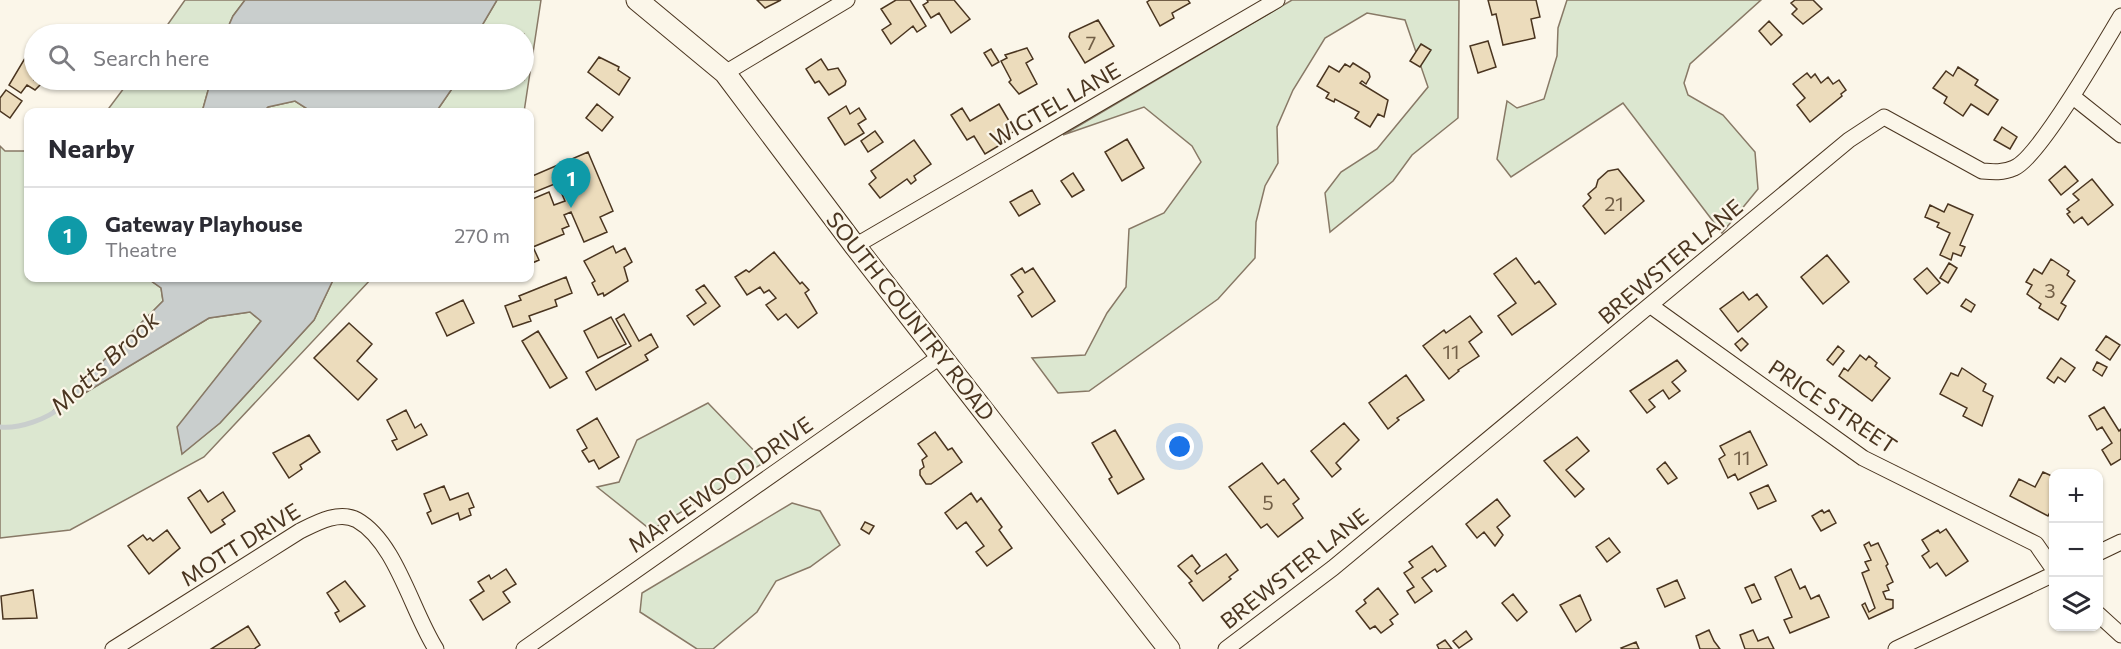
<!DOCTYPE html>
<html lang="en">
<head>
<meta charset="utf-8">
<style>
	body { margin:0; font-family:Commissioner,sans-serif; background:#f7f7f7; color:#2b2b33 }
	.controls { position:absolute; right:18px; bottom:18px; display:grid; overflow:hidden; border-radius:12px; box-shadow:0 2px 4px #0004 }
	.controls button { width:54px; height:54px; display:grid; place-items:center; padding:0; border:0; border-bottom:2px solid #e1e1e2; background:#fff; color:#2b2b33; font:30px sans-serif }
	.you { position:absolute; left:1180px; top:447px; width:21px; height:21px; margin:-15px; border:4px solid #fff; border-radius:50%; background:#1a73e8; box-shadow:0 0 0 9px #1a73e833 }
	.badge { display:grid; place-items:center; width:39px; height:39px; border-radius:50%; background:#d93025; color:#fff; font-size:20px; font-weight:700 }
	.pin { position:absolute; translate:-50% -50px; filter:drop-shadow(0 2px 3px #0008) }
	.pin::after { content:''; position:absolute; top:32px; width:21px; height:18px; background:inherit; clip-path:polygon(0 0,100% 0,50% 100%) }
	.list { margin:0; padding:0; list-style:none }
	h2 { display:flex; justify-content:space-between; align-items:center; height:78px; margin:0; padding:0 24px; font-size:26px }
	h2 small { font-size:20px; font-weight:400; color:#7c7c81 }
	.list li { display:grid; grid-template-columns:39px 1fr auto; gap:18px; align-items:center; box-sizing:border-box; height:96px; padding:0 24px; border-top:2px solid #e1e1e2 }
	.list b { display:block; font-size:22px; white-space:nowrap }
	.list p { margin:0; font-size:20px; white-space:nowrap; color:#7c7c81 }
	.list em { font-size:20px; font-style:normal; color:#7c7c81 }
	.icon { flex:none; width:33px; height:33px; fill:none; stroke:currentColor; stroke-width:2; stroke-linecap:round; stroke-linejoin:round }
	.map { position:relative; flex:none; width:2121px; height:649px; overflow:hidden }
	.search { position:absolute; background:#fff; box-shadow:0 2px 4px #0004; left:24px; top:24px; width:510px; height:66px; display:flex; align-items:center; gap:15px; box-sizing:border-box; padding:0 21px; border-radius:33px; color:#7c7c81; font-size:22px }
	.panel { position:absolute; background:#fff; box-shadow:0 2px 4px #0004; left:24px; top:108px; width:510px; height:174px; border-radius:12px }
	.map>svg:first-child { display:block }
</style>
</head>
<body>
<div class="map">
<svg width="2121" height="649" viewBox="0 0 2121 649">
	<rect width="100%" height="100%" fill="#fbf6e9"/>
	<!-- green -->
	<path fill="#dce7d0" stroke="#887966" stroke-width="1.5" d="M185 0H245L233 16 225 34H161Z
		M497 0H541L524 112H436L458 80H524V34H477Z
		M1292 0H1459L1458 118 1412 155 1393 181 1330 232 1325 193 1341 172 1377 149 1428 87 1405 20 1367 13 1325 38 1293 90 1277 127 1278 163 1265 186 1256 222 1255 258 1218 299 1089 391 1058 393 1032 358 1085 355 1107 313 1126 287 1129 229 1164 213 1201 162 1192 146 1144 107 1063 135Z
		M1567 0H1761L1690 64 1684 83 1688 95 1723 115 1755 152 1758 189 1722 233 1623 103 1511 177 1497 159 1507 101 1517 108 1544 99 1557 56 1558 28Z
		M335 25H349L359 29 358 34H313Z
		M130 80H211L202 112H106Z
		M295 101 312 112H263L268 107Z
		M0 146 5 151H28V278H147L161 288 163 301 53 412 209 318 250 312 261 321 178 427 182 453 220 423 314 320 334 278H372L204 457 70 530 0 538Z
		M708 403 765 462 651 530 597 487 619 482 637 440Z
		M792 503 820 511 840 545 810 567 776 581 757 612 713 649H697L640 612 642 593Z"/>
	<!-- water -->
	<path fill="#c9cecd" stroke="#887966" stroke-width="1.5" d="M245 0H497L477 34H358L359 28C335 19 330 31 310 34 286 39 251 35 225 34L233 16Z
		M211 80H458L436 112H312L295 101 268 107 263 112H202Z
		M147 278H334L314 320 220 423 182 454 177 427 261 321 250 312 209 318 50 414 163 301 161 288Z"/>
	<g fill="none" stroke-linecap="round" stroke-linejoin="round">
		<!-- stream -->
		<path stroke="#c9cecd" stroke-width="5" d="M0 427C19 429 48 419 62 406"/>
	</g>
	<!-- building -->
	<path fill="#ecdcbc" stroke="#4a3520" stroke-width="1.5" d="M757 0H781L765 8Z
		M896 0H910L926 26 917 32 913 26 891 44 882 30 891 24 881 9Z
		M927 0H954L970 19 951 33 939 13 931 18 923 5 928 2Z
		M1150 0H1188L1190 3 1172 13 1174 18 1160 26 1147 2Z
		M1488 0H1536L1540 17 1531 19 1535 38 1503 45 1496 14 1492 15Z
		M1795 0H1813L1822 9 1803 24 1792 14 1797 9 1791 3Z
		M1098 20 1114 46 1085 63 1069 37 1070 33Z
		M1769 21 1782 35 1771 45 1759 31Z
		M1488 41 1496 67 1478 73 1470 46Z
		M34 43V80H45L35 90 27 85 21 93 9 85Z
		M1421 44 1431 50 1420 67 1410 61Z
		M1027 48 1033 59 1026 63 1037 84 1019 94 1009 82 1011 80 1001 61 1007 58 1005 55Z
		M991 49 999 62 992 66 984 53Z
		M599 57 619 67 618 70 630 78 619 95 588 72Z
		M821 59 828 70 838 68 846 81 845 85 829 95 819 81 815 83 806 69Z
		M1353 63 1369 73 1370 77 1366 84 1362 81 1360 83 1388 100 1384 117 1378 114 1370 127 1355 118 1359 112 1335 99 1334 102 1326 98 1329 93 1317 86 1329 66 1339 72 1345 64 1350 67Z
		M1958 67 1978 80 1975 85 1998 100 1988 115 1971 104 1963 116 1944 103 1947 97 1933 88 1946 71 1953 76Z
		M1807 73 1811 78 1815 74 1821 83 1828 77 1833 84 1839 80 1846 90 1841 94 1842 96 1810 122 1797 105 1805 98 1793 84Z
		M6 90 22 101 10 118 0 111V98Z
		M597 104 613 117 602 131 586 118Z
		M999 104 1015 131 1002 138 1005 142 985 154 974 136 967 140 951 115 962 108 970 121Z
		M846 106 850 114 859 108 866 119 858 124 864 133 845 145 828 118Z
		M2002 127 2017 137 2010 149 1994 140Z
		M875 131 883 142 868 152 861 141Z
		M1127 139 1144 168 1122 181 1105 152Z
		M914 140 931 164 914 176 916 180 911 184 907 179 880 198 869 184 876 178 871 171Z
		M588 152 613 211 600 217 607 232 584 242 571 212 564 215 569 226 562 229 564 234 533 247 539 260 530 264V200L549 192 554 205 565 201 557 183 530 194V177Z
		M2065 166 2078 181 2061 195 2049 180Z
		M1618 169 1644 201 1605 234 1583 206 1591 198 1588 194 1596 187 1598 180 1608 171Z
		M1073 173 1084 190 1072 197 1061 181Z
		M2092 179 2113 205 2088 225 2082 217 2074 223 2067 214 2070 212 2067 209 2079 200 2073 194Z
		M1032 190 1040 204 1019 216 1010 202Z
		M1948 204 1973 215 1960 245 1965 247 1961 256 1953 253 1951 260 1940 255 1950 233 1937 227 1939 223 1925 217 1930 205 1944 212Z
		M613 246 616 253 625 248 632 262 624 267 628 281 604 296 603 293 598 295 592 283 595 281 584 261Z
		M774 252 800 284 802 282 809 290 805 293 817 313 798 328 786 314 778 320 766 305 776 298 769 290 764 293 760 287 747 295 735 277 746 270 749 272Z
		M1827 255 1849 282 1823 304 1801 277Z
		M1516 258 1535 284 1539 281 1556 304 1512 335 1498 316 1516 303 1494 274Z
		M2051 259 2069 271 2067 275 2075 281 2061 303 2066 306 2058 320 2039 308 2041 304 2027 294 2032 285 2026 282 2034 269 2042 274Z
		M1949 263 1957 268 1948 283 1940 278Z
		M1022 268 1025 273 1033 268 1055 301 1032 317 1018 296 1023 292 1011 275Z
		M1927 268 1940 283 1927 294 1914 279Z
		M566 277 572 293 555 300 557 306 529 316 531 321 513 327 505 306 521 300 519 296Z
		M704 285 720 306 694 325 687 316 706 303 696 290Z
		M1743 292 1749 300 1757 294 1767 307 1738 332 1720 309Z
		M1966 299 1975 305 1971 312 1961 306Z
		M463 300 474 323 447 336 436 313Z
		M624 314 639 341 651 334 658 347 645 355 648 360 596 390 586 372 631 346 616 319Z
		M1470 316 1482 332 1469 342 1479 356 1458 370 1459 371 1449 379 1423 346 1444 330 1446 333Z
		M611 317 626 344 598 358 584 331Z
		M349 323 372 344 357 361 377 379 358 400 314 358Z
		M538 331 567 378 550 388 522 341Z
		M2106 336 2120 345 2110 360 2096 350Z
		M1742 338 1748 344 1741 351 1735 344Z
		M1838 346 1844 351 1833 365 1827 360Z
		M1860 355 1866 360 1869 356 1877 363 1875 366 1890 378 1872 401 1839 376 1844 368 1848 371Z
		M2061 358 2075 368 2065 382 2058 377 2054 383 2047 378Z
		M1677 360 1686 371 1672 382 1680 391 1669 399 1663 390 1649 400 1655 407 1647 413 1630 391Z
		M2097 362 2107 367 2102 376 2093 370Z
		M1962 368 1986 384 1983 391 1993 396 1982 426 1963 416 1967 408 1940 394 1951 373 1958 376Z
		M1406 375 1424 400 1397 418 1399 420 1388 429 1369 403Z
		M2104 407 2119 431 2121 429V459L2111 465 2102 450 2112 443 2102 427 2097 430 2089 416Z
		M406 410 415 428 421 424 427 435 397 450 392 441 397 439 387 420Z
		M597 418 619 457 599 469 594 460 589 462 582 451 587 448 577 430Z
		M1344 423 1359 440 1336 463 1341 469 1332 477 1311 451Z
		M1115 430 1144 479 1118 494 1109 479 1112 477 1092 443Z
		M1750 431 1767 465 1738 480 1735 474 1728 478 1719 459 1725 455 1720 446Z
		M935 432 948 450 952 448 962 462 931 484H926L920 475V470L924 467 922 460 927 456 918 444Z
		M309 435 320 452 300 465 302 469 289 478 273 453Z
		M1577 437 1589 451 1566 470 1584 489 1575 497 1544 461Z
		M1665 462 1677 478 1668 484 1657 469Z
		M1262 463 1278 484 1284 479 1299 499 1293 504 1303 518 1278 537 1267 524 1261 528 1229 487Z
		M2043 472 2054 477V504L2048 516 2010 496 2019 479 2035 487Z
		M1768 485 1776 501 1758 509 1750 493Z
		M444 486 450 500 468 493 474 507 469 509 471 515 460 520 458 513 432 524 427 513 431 511 424 494Z
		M200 490 208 502 223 492 235 511 222 520 225 524 211 533 188 498Z
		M971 493 977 502 981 498 1002 527 999 530 1012 548 987 566 976 552 984 546 966 522 957 529 945 513Z
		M1497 499 1510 516 1497 527 1503 535 1495 546 1484 532 1477 538 1466 524Z
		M1822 510 1824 513 1829 510 1836 523 1821 531 1812 516Z
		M865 522 874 526 869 534 861 529Z
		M1946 529 1968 561 1946 576 1937 563 1930 568 1922 556 1929 551 1922 540 1938 530 1940 533Z
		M167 530 180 548 149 574 128 546 143 535 147 540 150 538 153 541Z
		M1609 538 1620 552 1607 562 1596 547Z
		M1869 542 1871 546 1878 543 1888 564 1886 566 1893 582 1887 585 1889 590 1883 592 1886 599 1893 600V608L1869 619 1862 605 1865 603 1869 612 1875 608 1862 573 1869 570 1865 562 1871 560 1864 545Z
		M1432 546 1446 566 1437 572 1435 569 1422 578 1432 591 1415 603 1407 591 1414 587 1404 573 1413 567 1409 562Z
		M1226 554 1238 570 1229 577 1231 579 1203 601 1189 583 1192 581 1178 566 1192 555 1200 566 1195 571 1197 574Z
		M506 569 516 584 503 592 510 602 483 620 470 600 484 591 478 582 489 575 491 579Z
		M1791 569 1800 589 1805 586 1811 599 1819 595 1829 617 1790 633 1784 620 1792 617 1775 577Z
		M1677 580 1685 598 1665 607 1657 589Z
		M345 581 365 606 340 622 335 613 339 611 327 593Z
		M1754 584 1761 599 1752 603 1745 588Z
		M1378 588 1398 614 1390 620 1393 624 1381 633 1375 626 1370 629 1356 611 1366 603 1364 600Z
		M33 590 37 618 3 619 1 596Z
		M1513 594 1527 612 1517 621 1502 603Z
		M1580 595 1591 620 1576 632 1560 605Z
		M248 626 260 645 254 649H211Z
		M1709 630 1714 641 1720 649H1700L1696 636Z
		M1753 630 1758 641 1768 637 1774 649H1745L1740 635Z
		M1466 631 1472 639 1459 648 1453 641Z
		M1445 640 1452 649H1439L1437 645Z
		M1636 642 1639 649H1622L1621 648Z"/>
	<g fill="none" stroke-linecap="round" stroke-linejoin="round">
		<defs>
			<path id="street" d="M725 73 847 0
				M2072 96 2121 135
				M855 246 1277 0
				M1651 306 1863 458 2036 544 2054 570
				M2098 553 2121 542
				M2098 614 2121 635
				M113 649 300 531C316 523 339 510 357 520 396 542 412 612 436 649
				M524 649 941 356
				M1226 649 1333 568 1849 140 1884 117 1982 171C1993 172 2003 173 2014 168 2039 158 2104 44 2121 16
				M1896 649 2054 574"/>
			<path id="secondary" d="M637 0 725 73 855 246 1169 649"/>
		</defs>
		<!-- street casing -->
		<use href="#street" stroke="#4a3520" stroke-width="17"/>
		<!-- secondary casing -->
		<use href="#secondary" stroke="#4a3520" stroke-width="23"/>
		<!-- street -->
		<use href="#street" stroke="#fbf6e9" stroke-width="15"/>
		<!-- secondary -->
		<use href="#secondary" stroke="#fbf6e9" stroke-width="21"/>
	</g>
	<g text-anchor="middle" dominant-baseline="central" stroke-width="4.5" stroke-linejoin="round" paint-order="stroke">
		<!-- number labels -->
		<g font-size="20" fill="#725f47">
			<text x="1091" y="42">7</text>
			<text x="1614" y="203">21</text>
			<text x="2050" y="290">3</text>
			<text x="1451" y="351">11</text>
			<text x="1742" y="457">11</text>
			<text x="1268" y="502">5</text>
		</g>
		<!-- street labels -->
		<g font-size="22" fill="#4a3520" stroke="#fbf6e9">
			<text transform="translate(1055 104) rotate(-30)">WIGTEL LANE</text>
			<text transform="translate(1670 261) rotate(-40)">BREWSTER LANE</text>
			<text transform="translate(911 316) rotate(52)">SOUTH COUNTRY ROAD</text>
			<text transform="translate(1833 406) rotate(34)">PRICE STREET</text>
			<text transform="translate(720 484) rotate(-35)">MAPLEWOOD DRIVE</text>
			<text transform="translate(240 544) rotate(-32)">MOTT DRIVE</text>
			<text transform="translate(1294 568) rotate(-38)">BREWSTER LANE</text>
		</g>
		<!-- water labels -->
		<g font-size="24" font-style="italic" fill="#4a3520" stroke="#fbf6e9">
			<text transform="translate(104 362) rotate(-43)">Motts Brook</text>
		</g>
	</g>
</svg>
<div class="controls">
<button>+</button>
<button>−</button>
<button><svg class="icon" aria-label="layers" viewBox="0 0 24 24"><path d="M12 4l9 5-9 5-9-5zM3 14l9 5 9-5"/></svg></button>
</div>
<div class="you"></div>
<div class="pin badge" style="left:571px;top:208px;background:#0f9aa8">1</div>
<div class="search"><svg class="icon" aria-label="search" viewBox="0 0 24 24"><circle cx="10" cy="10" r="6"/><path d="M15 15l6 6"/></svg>Search here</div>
<section class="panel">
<h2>Nearby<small></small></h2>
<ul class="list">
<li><span class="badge" style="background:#0f9aa8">1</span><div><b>Gateway Playhouse</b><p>Theatre</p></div><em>270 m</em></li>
</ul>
</section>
</div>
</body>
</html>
